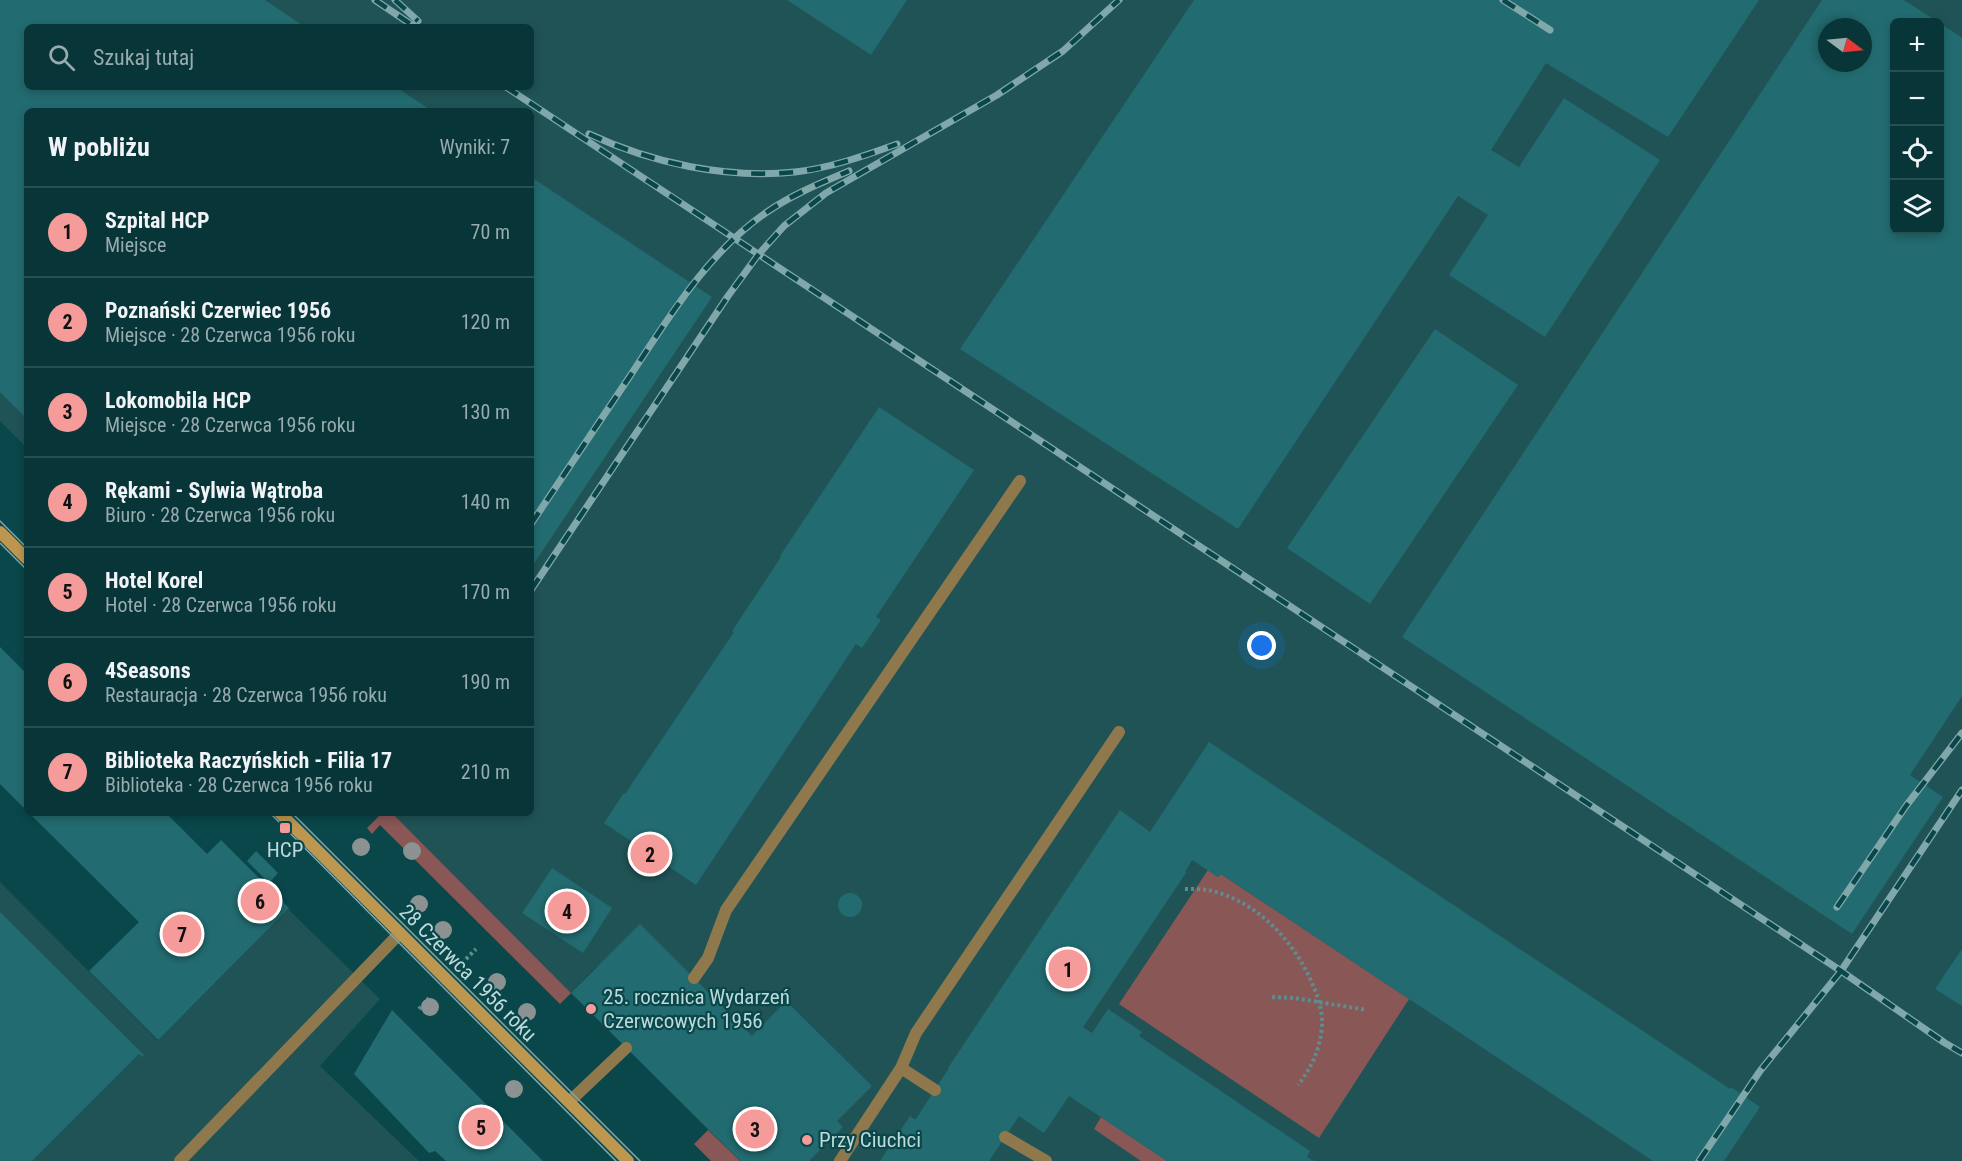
<!DOCTYPE html>
<html lang="pl">
<head>
<meta charset="utf-8">
<style>
	body { margin:0; font-family:"Roboto Condensed",sans-serif; background:#154043; color:#f1f3f6 }
	.controls { position:absolute; right:18px; top:18px; display:grid; overflow:hidden; border-radius:9px; box-shadow:0 3px 9px #0003 }
	.controls button { width:54px; height:54px; display:grid; place-items:center; padding:0; border:0; border-bottom:2px solid #285053; background:#073538; color:#f1f3f6; font:30px sans-serif }
	.compass { position:absolute; left:1818px; top:18px; width:54px; height:54px; border-radius:50%; background:#073538; box-shadow:0 3px 9px #0003; rotate:106deg }
	.you { position:absolute; left:1262px; top:646px; width:21px; height:21px; margin:-15px; border:4px solid #fff; border-radius:50%; background:#1a73e8; box-shadow:0 0 0 9px #1a73e833 }
	.badge { display:grid; place-items:center; width:39px; height:39px; border-radius:50%; background:#f59b99; color:#111; font-size:20px; font-weight:700 }
	.pin { position:absolute; translate:-50% -50%; border:3px solid #fff; box-shadow:0 2px 6px #0006 }
	.list { margin:0; padding:0; list-style:none }
	h2 { display:flex; justify-content:space-between; align-items:center; height:78px; margin:0; padding:0 24px; font-size:26px }
	h2 small { font-size:20px; font-weight:400; color:#98abae }
	.list li { display:grid; grid-template-columns:39px 1fr auto; gap:18px; align-items:center; box-sizing:border-box; height:90px; padding:0 24px; border-top:2px solid #285053 }
	.list b { display:block; font-size:22px; white-space:nowrap }
	.list p { margin:0; font-size:20px; white-space:nowrap; color:#98abae }
	.list em { font-size:20px; font-style:normal; color:#98abae }
	.icon { flex:none; width:33px; height:33px; fill:none; stroke:currentColor; stroke-width:2; stroke-linecap:round; stroke-linejoin:round }
	.map { position:relative; flex:none; width:1962px; height:1161px; overflow:hidden }
	.search { position:absolute; background:#073538; box-shadow:0 3px 9px #0003; left:24px; top:24px; width:510px; height:66px; display:flex; align-items:center; gap:15px; box-sizing:border-box; padding:0 21px; border-radius:9px; color:#98abae; font-size:22px }
	.panel { position:absolute; background:#073538; box-shadow:0 3px 9px #0003; left:24px; top:108px; width:510px; height:708px; border-radius:9px }
	.map>svg:first-child { display:block }
</style>
</head>
<body>
<div class="map">
<svg width="1962" height="1161" viewBox="0 0 1962 1161">
	<rect width="100%" height="100%" fill="#09474b"/>
	<!-- built -->
	<path fill="#205356" fill-rule="evenodd" d="M0 0H1962V1161H804L596 967 571 993 392 813H531V111H27V448L0 421ZM1894 22H1940V230H1894ZM27 27H531V87H27ZM1827 27H1863V63H1827Z
		M0 882 157 1040 285 906 380 999 320 1066 419 1161H0Z"/>
	<!-- green -->
	<path fill="#895755" d="M382 813H392L571 993 560 1004 380 825 372 834 367 828Z
		M1208 870 1218 877 1221 874 1409 999 1319 1138 1119 1004Z
		M1101 1117 1167 1161H1141L1094 1129Z
		M708 1130 740 1161H711L694 1144Z"/>
	<!-- building -->
	<path fill="#226b70" fill-rule="evenodd" d="M0 0H265L305 27H27V87H396L432 111H27V419L0 392Z
		M787 0H907L871 55Z
		M1194 0H1759L1668 137 1546 63 1491 150 1519 167 1564 98 1660 160 1545 337 1449 275 1488 215 1458 196 1238 529 960 349Z
		M1822 0H1904L1938 22H1894V230H1940V23L1962 38V696L1910 775 1943 797 1852 934 1402 637ZM1827 27H1863V63H1827Z
		M531 177 712 297 531 568Z
		M1435 329 1518 385 1370 604 1287 548Z
		M879 407 974 470 876 617 881 620 862 648 856 644 696 885 604 823 623 794H625L734 632 732 631 781 557 780 556Z
		M0 647 27 674V811L0 784Z
		M1209 742 1730 1089 1731 1087 1760 1107 1724 1161H1653L1221 874 1218 877 1192 860 1185 872 1186 873 1083 1027 1092 1033 1108 1009 1142 1032 1139 1036 1310 1151 1307 1157 1314 1161H1167L1069 1096 1044 1133 1019 1116 989 1161H880L910 1116 914 1119H916L925 1105 949 1068H948L1120 810 1150 832Z
		M29 813H166L207 854 221 840 289 908 158 1040 89 971 139 922Z
		M256 851 278 873 269 883 247 861Z
		M552 868 612 908 583 953 522 913Z
		M838 905a12 12 0 1 1 24 0a12 12 0 1 1-24 0Z
		M0 912 144 1055 143 1057 139 1054 32 1161H0Z
		M640 924 752 1036 786 1001 872 1086 837 1121 843 1127 809 1161H740L571 993Z
		M1962 949V1006L1935 989Z
		M392 1010 543 1161H446L435 1151 429 1153 354 1074Z"/>
	<g fill="none" stroke-linecap="round" stroke-linejoin="round">
		<!-- path -->
		<path stroke="#5e8c8f" stroke-width="4" stroke-dasharray="3 3" stroke-linecap="butt" d="M1185 889C1193 889 1201 889 1208 890 1259 901 1297 944 1315 990 1319 1001 1323 1014 1322 1026 1320 1049 1312 1067 1298 1085
			M466 959 476 949
			M1272 997 1294 998 1367 1010
			M419 1009 429 998"/>
		<!-- lane -->
		<path stroke="#90784d" stroke-width="12" d="M694 978 708 958 726 910 1020 481
			M901 1068 935 1090
			M569 1102 626 1048
			M1005 1137 1046 1161
			M180 1161 400 933
			M840 1161 901 1068 916 1033 1119 732"/>
		<!-- secondary -->
		<path stroke="#bd9750" stroke-width="12" d="M0 532 27 559
			M280 813 628 1161"/>
		<!-- tram -->
		<path stroke="#80a8aa" stroke-width="1.5" d="M0 521 27 548
			M0 543 27 570
			M270 813 616 1161
			M292 813 640 1161"/>
		<defs>
			<path id="rail" d="M375 0 415 27
				M395 0 418 21
				M1503 0 1550 30
				M506 87 1841 971 1945 1043 1962 1053
				M589 134C652 163 725 179 795 172 830 168 864 156 897 144
				M531 524C564 475 597 425 630 376 669 317 708 252 767 212 793 194 821 183 849 171
				M531 590 728 296 758 255 784 226 826 193 997 95 1063 51 1119 0
				M1837 907 1906 806 1962 733
				M1699 1161 1760 1071 1841 971 1962 790"/>
		</defs>
		<!-- rail casing -->
		<use href="#rail" stroke="#80a8aa" stroke-width="7"/>
		<!-- rail -->
		<use href="#rail" stroke="#09474b" stroke-width="4.5" stroke-dasharray="14" stroke-linecap="butt"/>
	</g>
	<!-- trees -->
	<g fill="#8c9192">
		<circle cx="361" cy="847" r="9"/>
		<circle cx="412" cy="851" r="9"/>
		<circle cx="419" cy="904" r="9"/>
		<circle cx="443" cy="930" r="9"/>
		<circle cx="497" cy="982" r="9"/>
		<circle cx="430" cy="1007" r="9"/>
		<circle cx="527" cy="1012" r="9"/>
		<circle cx="514" cy="1089" r="9"/>
	</g>
	<!-- markers -->
	<g fill="#f59b99" stroke="#09474b" stroke-width="2">
		<rect x="279" y="822" width="12" height="12" rx="3"/>
		<circle cx="591" cy="1009" r="6"/>
		<circle cx="807" cy="1140" r="6"/>
	</g>
	<g text-anchor="middle" dominant-baseline="central" stroke-width="4.5" stroke-linejoin="round" paint-order="stroke">
		<!-- poi labels -->
		<g font-size="21" fill="#bdd9da" stroke="#09474b" text-anchor="start">
			<text x="285" y="850" text-anchor="middle">HCP</text>
			<text x="603" y="997">25. rocznica Wydarzeń<tspan x="603" dy="24">Czerwcowych 1956</tspan></text>
			<text x="819" y="1140">Przy Ciuchci</text>
		</g>
		<!-- street labels -->
		<g font-size="21" fill="#bdd9da" stroke="#09474b">
			<text transform="translate(468 973) rotate(45)">28 Czerwca 1956 roku</text>
		</g>
	</g>
</svg>
<div class="controls">
<button>+</button>
<button>−</button>
<button><svg class="icon" aria-label="locate" viewBox="0 0 24 24"><circle cx="12" cy="12" r="6"/><path d="M12 2v4M12 18v4M2 12h4M18 12h4"/></svg></button>
<button><svg class="icon" aria-label="layers" viewBox="0 0 24 24"><path d="M12 4l9 5-9 5-9-5zM3 14l9 5 9-5"/></svg></button>
</div>
<svg class="compass" viewBox="-18 -18 36 36"><path d="M0-13l5 13h-10z" fill="#e53935"/><path d="M0 13l5-13h-10z" fill="#98abae"/></svg>
<div class="you"></div>
<div class="pin badge" style="left:1068px;top:969px">1</div>
<div class="pin badge" style="left:650px;top:854px">2</div>
<div class="pin badge" style="left:755px;top:1129px">3</div>
<div class="pin badge" style="left:567px;top:911px">4</div>
<div class="pin badge" style="left:481px;top:1127px">5</div>
<div class="pin badge" style="left:260px;top:901px">6</div>
<div class="pin badge" style="left:182px;top:934px">7</div>
<div class="search"><svg class="icon" aria-label="search" viewBox="0 0 24 24"><circle cx="10" cy="10" r="6"/><path d="M15 15l6 6"/></svg>Szukaj tutaj</div>
<section class="panel">
<h2>W pobliżu<small>Wyniki: 7</small></h2>
<ul class="list">
<li><span class="badge">1</span><div><b>Szpital HCP</b><p>Miejsce</p></div><em>70 m</em></li>
<li><span class="badge">2</span><div><b>Poznański Czerwiec 1956</b><p>Miejsce · 28 Czerwca 1956 roku</p></div><em>120 m</em></li>
<li><span class="badge">3</span><div><b>Lokomobila HCP</b><p>Miejsce · 28 Czerwca 1956 roku</p></div><em>130 m</em></li>
<li><span class="badge">4</span><div><b>Rękami - Sylwia Wątroba</b><p>Biuro · 28 Czerwca 1956 roku</p></div><em>140 m</em></li>
<li><span class="badge">5</span><div><b>Hotel Korel</b><p>Hotel · 28 Czerwca 1956 roku</p></div><em>170 m</em></li>
<li><span class="badge">6</span><div><b>4Seasons</b><p>Restauracja · 28 Czerwca 1956 roku</p></div><em>190 m</em></li>
<li><span class="badge">7</span><div><b>Biblioteka Raczyńskich - Filia 17</b><p>Biblioteka · 28 Czerwca 1956 roku</p></div><em>210 m</em></li>
</ul>
</section>
</div>
</body>
</html>
